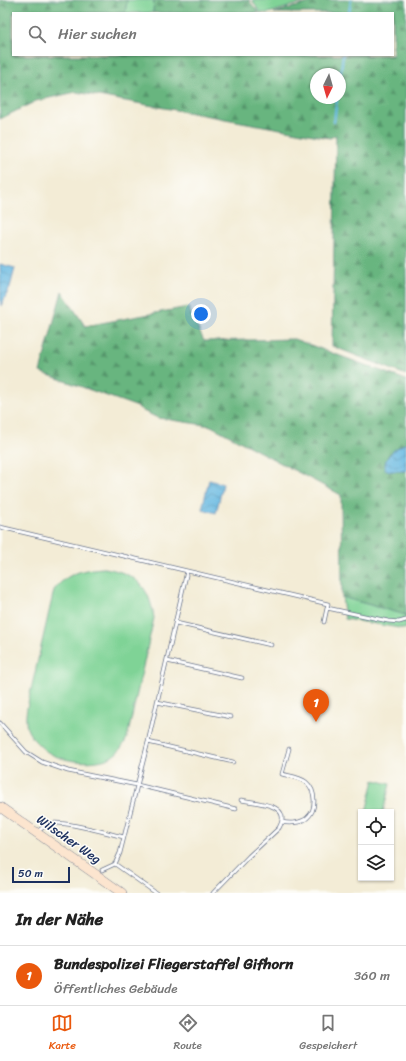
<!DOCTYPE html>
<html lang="de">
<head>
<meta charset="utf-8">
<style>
	body { margin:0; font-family:Sriracha,sans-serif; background:#f2f2f2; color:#222 }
	.controls { position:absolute; right:12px; bottom:12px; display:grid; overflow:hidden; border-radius:0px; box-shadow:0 1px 3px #0004 }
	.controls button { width:36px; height:36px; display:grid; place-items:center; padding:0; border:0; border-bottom:1px solid #e0e0e0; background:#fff; color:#222; font:20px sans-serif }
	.compass { position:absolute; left:310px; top:68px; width:36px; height:36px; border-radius:50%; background:#fff; box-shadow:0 1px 3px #0004; rotate:185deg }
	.scale { position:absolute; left:12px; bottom:10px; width:58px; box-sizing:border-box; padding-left:4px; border:2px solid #1b2f5e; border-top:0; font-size:11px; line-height:14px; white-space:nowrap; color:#1b2f5e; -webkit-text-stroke:3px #fdfcf7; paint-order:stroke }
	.you { position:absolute; left:201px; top:314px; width:14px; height:14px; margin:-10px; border:3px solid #fff; border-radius:50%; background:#1a73e8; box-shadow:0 0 0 6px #1a73e833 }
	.badge { display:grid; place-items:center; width:26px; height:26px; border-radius:50%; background:#ea580c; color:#fff; font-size:13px; font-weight:700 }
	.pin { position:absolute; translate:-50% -33px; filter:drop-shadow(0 1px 2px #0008) }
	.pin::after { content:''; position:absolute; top:21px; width:14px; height:12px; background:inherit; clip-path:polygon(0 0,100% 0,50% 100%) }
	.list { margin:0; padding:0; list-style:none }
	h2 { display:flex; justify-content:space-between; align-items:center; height:52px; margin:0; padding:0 16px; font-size:17px }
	h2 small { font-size:13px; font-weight:400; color:#767676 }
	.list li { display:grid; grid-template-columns:26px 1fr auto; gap:12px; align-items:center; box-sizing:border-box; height:60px; padding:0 16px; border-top:1px solid #e0e0e0 }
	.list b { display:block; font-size:15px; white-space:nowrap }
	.list p { margin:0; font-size:13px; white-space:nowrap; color:#767676 }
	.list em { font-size:13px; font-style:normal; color:#767676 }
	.icon { flex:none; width:22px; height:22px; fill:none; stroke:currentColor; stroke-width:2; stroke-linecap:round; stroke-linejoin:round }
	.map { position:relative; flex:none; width:406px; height:893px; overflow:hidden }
	.search { position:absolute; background:#fff; box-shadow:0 1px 3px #0004; left:12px; right:12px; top:12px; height:44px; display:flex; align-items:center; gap:10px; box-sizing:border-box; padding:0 14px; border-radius:0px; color:#767676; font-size:15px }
	.sheet { height:112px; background:#fff }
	nav { display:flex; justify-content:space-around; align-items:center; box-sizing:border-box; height:56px; border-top:1px solid #e0e0e0; background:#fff; font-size:11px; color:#767676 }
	nav a { display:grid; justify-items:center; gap:2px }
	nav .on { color:#ea580c }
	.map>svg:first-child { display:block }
</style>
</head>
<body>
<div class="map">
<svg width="406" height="893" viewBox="0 0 406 893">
	<defs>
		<pattern id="forest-firs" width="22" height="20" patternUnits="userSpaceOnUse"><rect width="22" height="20" fill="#67b57f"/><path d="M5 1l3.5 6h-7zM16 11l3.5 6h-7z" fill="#54946b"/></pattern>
		<pattern id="water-waves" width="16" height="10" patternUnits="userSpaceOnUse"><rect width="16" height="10" fill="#65b8e1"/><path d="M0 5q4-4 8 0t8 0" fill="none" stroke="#5296ba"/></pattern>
	</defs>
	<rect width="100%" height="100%" fill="#fdfcf7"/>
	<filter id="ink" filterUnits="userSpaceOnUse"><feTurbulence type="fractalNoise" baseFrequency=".025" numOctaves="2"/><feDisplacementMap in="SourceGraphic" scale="8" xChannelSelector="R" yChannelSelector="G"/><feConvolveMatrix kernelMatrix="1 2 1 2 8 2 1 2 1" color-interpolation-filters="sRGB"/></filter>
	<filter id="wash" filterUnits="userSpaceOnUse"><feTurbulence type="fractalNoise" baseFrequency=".012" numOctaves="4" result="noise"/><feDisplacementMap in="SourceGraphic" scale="16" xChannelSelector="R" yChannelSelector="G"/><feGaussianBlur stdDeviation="0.9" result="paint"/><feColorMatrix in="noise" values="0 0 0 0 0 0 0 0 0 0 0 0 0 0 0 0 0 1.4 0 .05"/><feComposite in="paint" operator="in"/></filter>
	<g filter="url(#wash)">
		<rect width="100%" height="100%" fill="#f3ecd6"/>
		<!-- grass -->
		<path fill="#7fd396" stroke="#4d817a" d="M127 0H154L153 13H125Z
			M252 0H311L269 13H260Z
			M105 568C137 574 149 586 154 618L127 738C123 746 119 752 111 757 96 765 66 762 51 754 45 751 40 746 35 741 32 737 28 732 27 728 25 720 26 712 28 703L54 590C67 573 83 569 105 568Z
			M342 597 406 615V629L345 619Z
			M374 780 390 784 383 812H366Z"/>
		<!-- forest -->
		<path fill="url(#forest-firs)" stroke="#41726e" fill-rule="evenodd" d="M0 0H127L125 13H13V55H393V13H274L312 2 313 0H406V375L332 346 336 135 330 138 76 92 36 101 0 119ZM316 74H340V98H316Z
			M154 0H250V2L259 13H153Z
			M62 291 85 326 188 307 204 341 294 339 406 380V443C396 448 389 453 385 463L390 471H406V615L342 597 341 495 211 426 158 418 143 411 138 407 40 372Z"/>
		<!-- water -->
		<path fill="url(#water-waves)" stroke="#4074a0" d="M0 264 15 268 10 287 1 306Z
			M406 443V471H390L385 469C384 455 395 449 406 443Z
			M209 480 223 484 216 513 202 509Z"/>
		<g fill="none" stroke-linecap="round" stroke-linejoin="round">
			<!-- stream -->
			<path stroke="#65b8e1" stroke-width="2.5" d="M349 13 351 0
				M340 78 343 55
				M334 122 337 98"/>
		</g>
	</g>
	<g filter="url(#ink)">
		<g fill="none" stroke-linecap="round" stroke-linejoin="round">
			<defs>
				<path id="lane" d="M0 527 328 604 327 608 388 621 399 622 406 620
					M324 622 327 608
					M176 623 271 645
					M167 661 242 678
					M157 702 231 717
					M0 723 26 752 42 762 68 771 137 785 236 809
					M148 742 233 762
					M282 822C290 824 301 823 307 818 317 810 316 790 306 782 300 777 289 776 282 774L289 749
					M38 832C42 827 48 824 54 823 70 822 107 833 124 837
					M102 870 115 864
					M156 893 115 864 120 853 148 742 187 571
					M213 893 249 856 279 828C293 804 257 803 241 800"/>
				<path id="secondary" d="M0 807 122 893"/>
			</defs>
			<!-- lane casing -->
			<use href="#lane" stroke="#677188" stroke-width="4.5"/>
			<!-- secondary casing -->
			<use href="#secondary" stroke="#677188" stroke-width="10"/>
			<!-- lane -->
			<use href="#lane" stroke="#fff" stroke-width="3"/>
			<!-- secondary -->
			<use href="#secondary" stroke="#fce5cf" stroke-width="9"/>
		</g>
	</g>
	<g text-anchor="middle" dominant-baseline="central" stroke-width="3" stroke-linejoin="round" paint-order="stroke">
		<!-- street labels -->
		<g font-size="13" fill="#1b2f5e" stroke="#fdfcf7">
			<text transform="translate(69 839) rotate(35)">Wilscher Weg</text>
		</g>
	</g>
</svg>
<div class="controls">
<button><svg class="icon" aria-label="locate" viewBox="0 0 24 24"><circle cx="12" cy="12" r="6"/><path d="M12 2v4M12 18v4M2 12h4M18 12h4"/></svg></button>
<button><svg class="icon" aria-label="layers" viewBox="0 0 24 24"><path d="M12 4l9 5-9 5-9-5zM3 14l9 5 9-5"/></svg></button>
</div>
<svg class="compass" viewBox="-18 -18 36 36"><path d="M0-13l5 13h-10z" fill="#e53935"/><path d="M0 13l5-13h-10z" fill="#767676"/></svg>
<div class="scale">50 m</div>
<div class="you"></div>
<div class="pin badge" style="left:316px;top:722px">1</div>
<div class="search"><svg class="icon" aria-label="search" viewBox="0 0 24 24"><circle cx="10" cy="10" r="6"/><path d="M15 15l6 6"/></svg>Hier suchen</div>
</div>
<section class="sheet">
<h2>In der Nähe<small></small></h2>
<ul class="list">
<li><span class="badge">1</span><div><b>Bundespolizei Fliegerstaffel Gifhorn</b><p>Öffentliches Gebäude</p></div><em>360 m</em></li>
</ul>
</section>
<nav>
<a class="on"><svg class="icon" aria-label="map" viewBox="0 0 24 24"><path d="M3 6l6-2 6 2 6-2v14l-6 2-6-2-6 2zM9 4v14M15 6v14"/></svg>Karte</a>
<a><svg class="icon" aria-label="directions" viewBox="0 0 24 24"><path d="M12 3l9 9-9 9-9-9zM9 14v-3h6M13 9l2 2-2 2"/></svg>Route</a>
<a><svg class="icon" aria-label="saved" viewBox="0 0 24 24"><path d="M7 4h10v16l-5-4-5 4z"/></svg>Gespeichert</a>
</nav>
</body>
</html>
